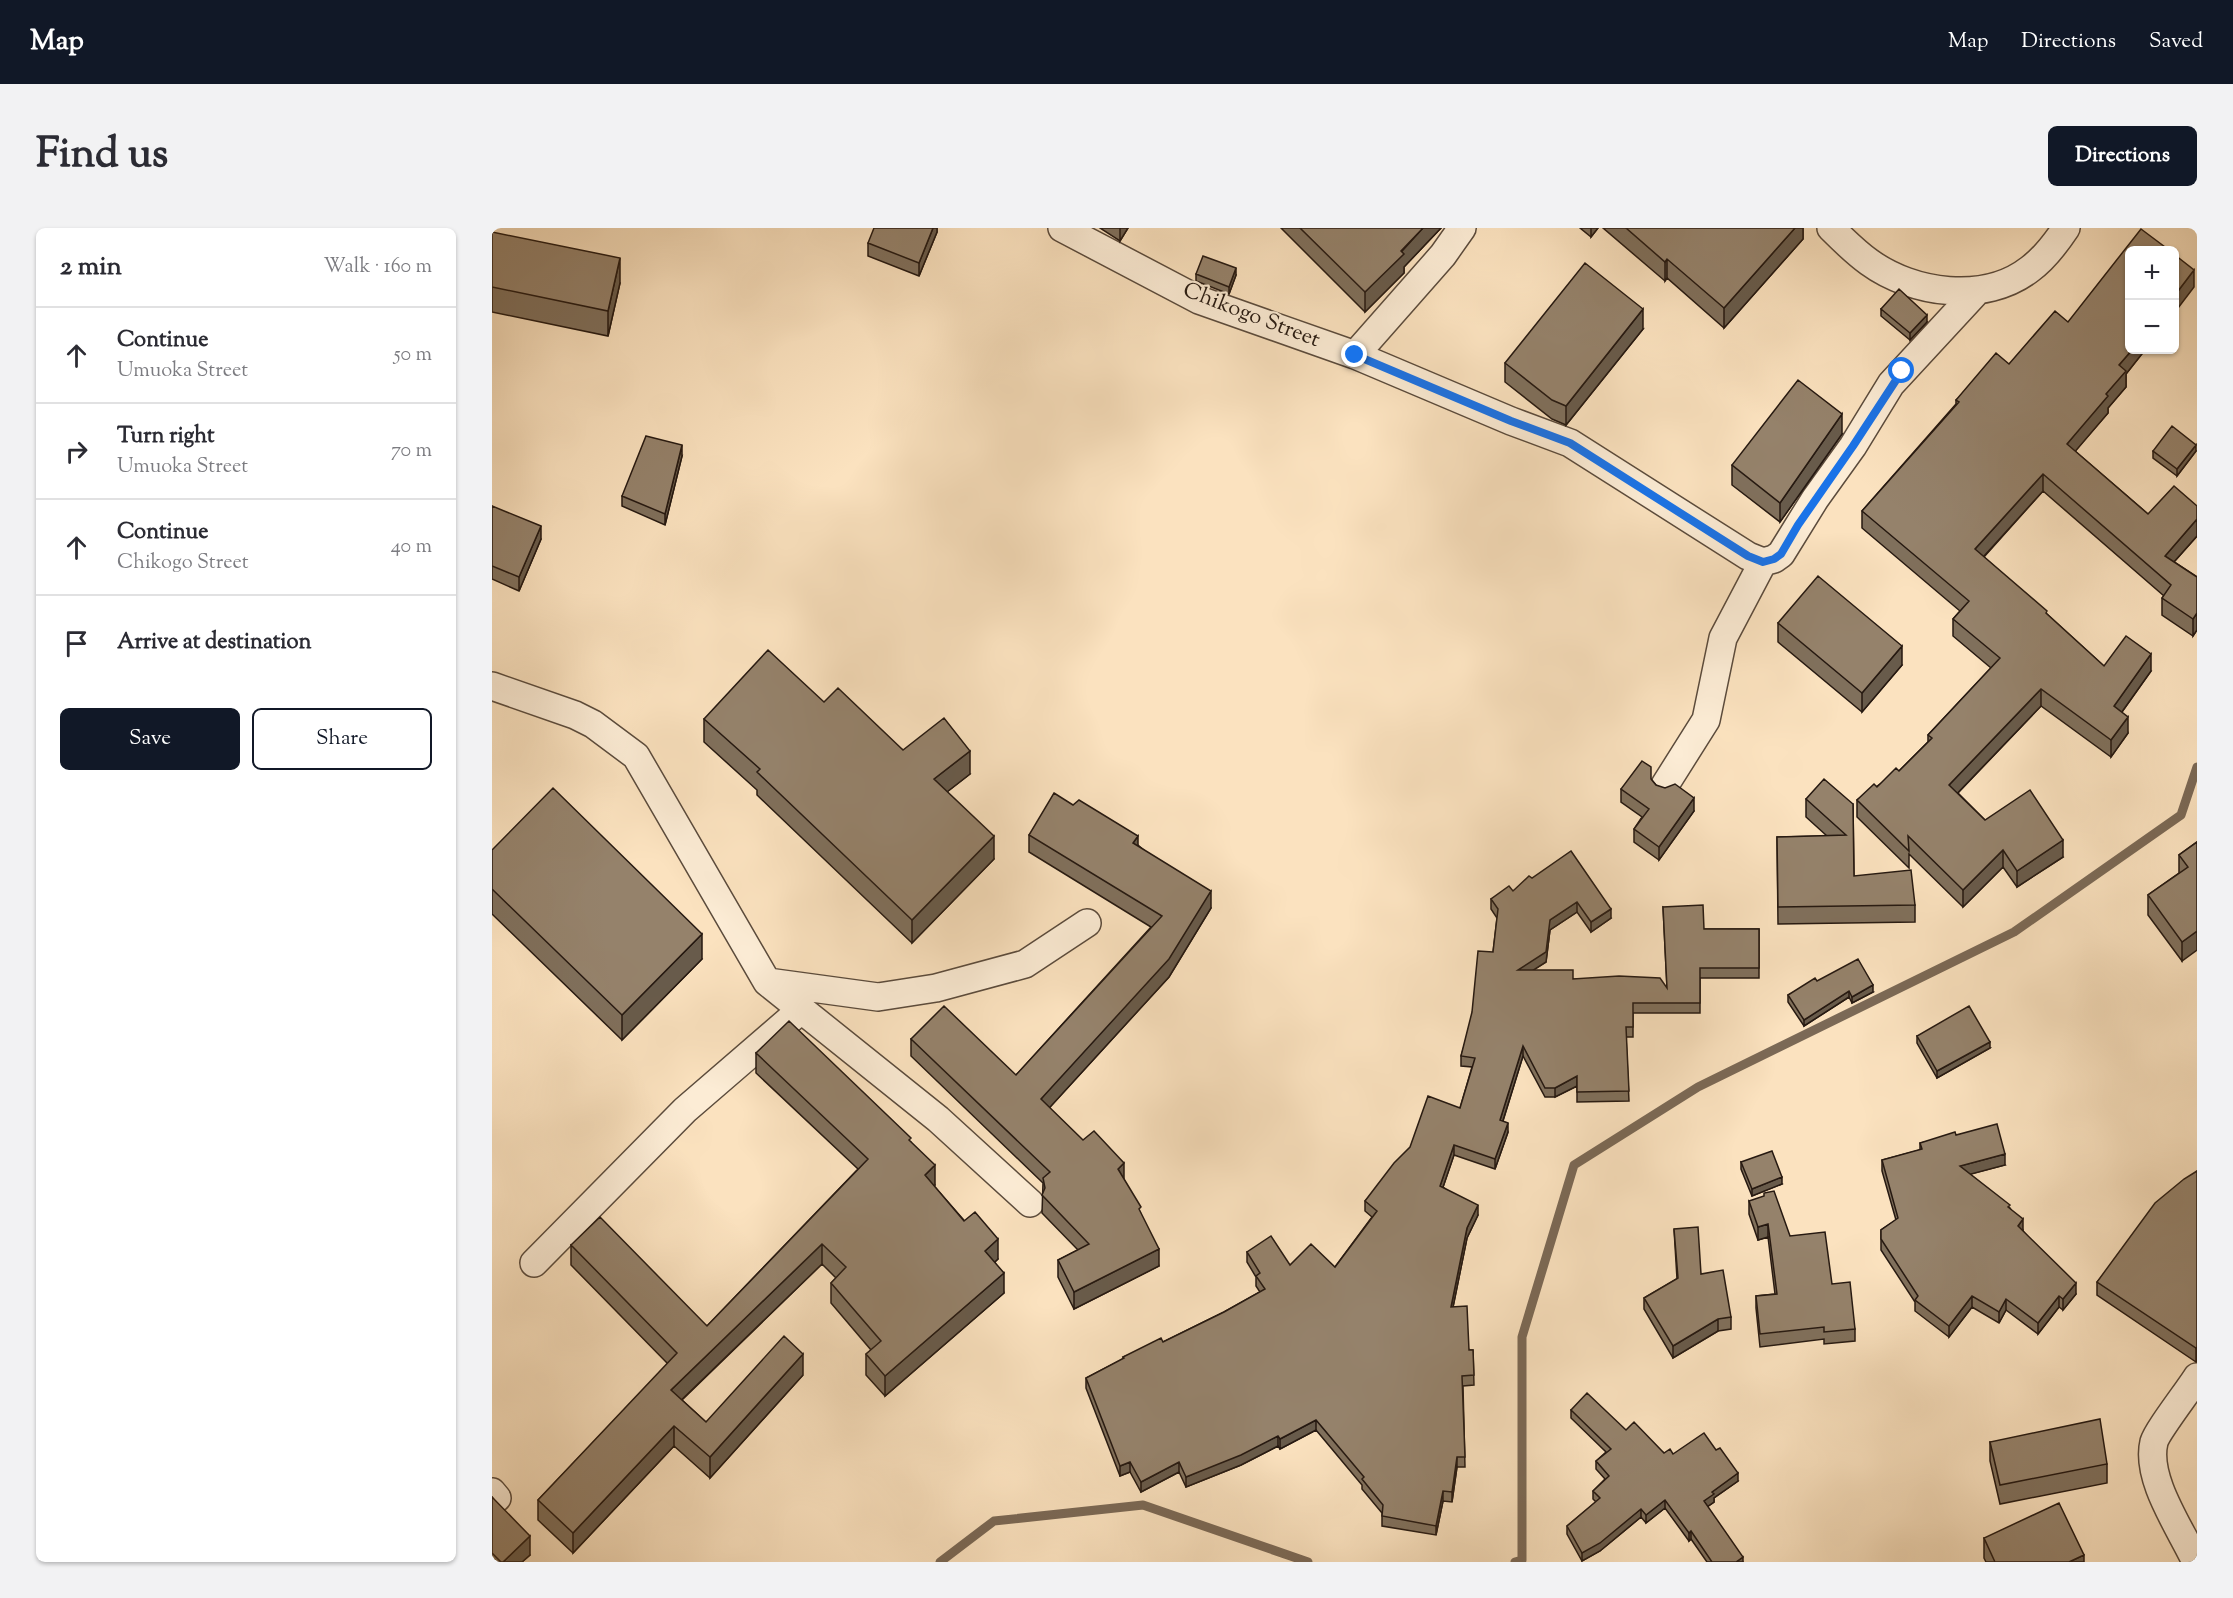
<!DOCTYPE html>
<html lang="en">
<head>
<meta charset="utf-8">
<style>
	body { margin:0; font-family:"Sorts Mill Goudy",serif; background:#f2f2f3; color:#2b2b33 }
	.controls { position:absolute; right:18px; top:18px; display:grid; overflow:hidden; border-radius:9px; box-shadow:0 2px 4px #0004 }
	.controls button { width:54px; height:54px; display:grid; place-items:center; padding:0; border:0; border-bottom:2px solid #e1e1e2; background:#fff; color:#2b2b33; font:30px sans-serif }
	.stop { position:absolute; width:18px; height:18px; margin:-14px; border:4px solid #1a73e8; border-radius:50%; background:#fff }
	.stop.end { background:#1a73e8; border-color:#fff; box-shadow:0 2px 6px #0008 }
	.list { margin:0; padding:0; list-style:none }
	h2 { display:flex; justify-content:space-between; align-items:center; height:78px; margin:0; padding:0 24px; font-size:26px }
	h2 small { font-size:20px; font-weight:400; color:#7c7c81 }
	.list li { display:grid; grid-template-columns:39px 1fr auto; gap:18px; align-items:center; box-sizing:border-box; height:96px; padding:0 24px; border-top:2px solid #e1e1e2 }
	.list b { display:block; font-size:22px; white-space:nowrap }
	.list p { margin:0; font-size:20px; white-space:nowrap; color:#7c7c81 }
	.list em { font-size:20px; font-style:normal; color:#7c7c81 }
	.actions { display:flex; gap:12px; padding:18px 24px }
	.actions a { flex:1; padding:14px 0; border:2px solid #111827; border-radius:9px; text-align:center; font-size:21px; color:#111827 }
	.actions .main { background:#111827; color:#fff }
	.icon { flex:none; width:33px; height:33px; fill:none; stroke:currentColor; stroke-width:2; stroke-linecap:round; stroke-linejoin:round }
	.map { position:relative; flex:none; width:1705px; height:1334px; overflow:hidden; border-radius:9px }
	header { display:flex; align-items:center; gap:36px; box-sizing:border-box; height:84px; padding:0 30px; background:#111827; color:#fff }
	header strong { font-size:28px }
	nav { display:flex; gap:33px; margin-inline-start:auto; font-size:21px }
	.intro { display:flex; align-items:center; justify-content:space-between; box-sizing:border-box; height:144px; padding:0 36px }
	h1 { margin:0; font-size:42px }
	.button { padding:15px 27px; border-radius:9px; background:#111827; color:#fff; font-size:21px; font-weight:700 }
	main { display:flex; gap:36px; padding:0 36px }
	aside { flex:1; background:#fff; border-radius:9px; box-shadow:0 2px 4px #0004 }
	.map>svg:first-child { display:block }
</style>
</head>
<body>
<header>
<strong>Map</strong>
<nav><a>Map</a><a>Directions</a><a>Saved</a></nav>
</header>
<div class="intro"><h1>Find us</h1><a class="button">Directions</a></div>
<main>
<aside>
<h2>2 min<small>Walk · 160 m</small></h2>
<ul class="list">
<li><svg class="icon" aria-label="ahead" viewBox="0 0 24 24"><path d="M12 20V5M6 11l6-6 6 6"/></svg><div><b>Continue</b><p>Umuoka Street</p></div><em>50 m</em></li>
<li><svg class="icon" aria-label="right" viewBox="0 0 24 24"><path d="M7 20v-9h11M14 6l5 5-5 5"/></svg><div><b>Turn right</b><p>Umuoka Street</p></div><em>70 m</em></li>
<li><svg class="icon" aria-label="ahead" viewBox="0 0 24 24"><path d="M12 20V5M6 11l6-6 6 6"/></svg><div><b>Continue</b><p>Chikogo Street</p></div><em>40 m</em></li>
<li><svg class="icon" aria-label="arrive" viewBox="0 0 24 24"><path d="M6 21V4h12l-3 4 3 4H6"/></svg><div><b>Arrive at destination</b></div></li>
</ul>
<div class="actions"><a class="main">Save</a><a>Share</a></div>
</aside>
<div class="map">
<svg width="1705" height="1334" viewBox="0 0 1705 1334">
	<rect width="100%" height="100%" fill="#fbe2bf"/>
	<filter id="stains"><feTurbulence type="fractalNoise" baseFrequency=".00333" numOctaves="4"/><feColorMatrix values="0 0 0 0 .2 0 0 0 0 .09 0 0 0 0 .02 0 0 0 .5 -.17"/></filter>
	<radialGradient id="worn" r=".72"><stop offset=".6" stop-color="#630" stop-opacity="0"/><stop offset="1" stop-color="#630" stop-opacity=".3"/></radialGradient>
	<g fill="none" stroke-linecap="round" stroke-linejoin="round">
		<!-- stream -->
		<path stroke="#7b6956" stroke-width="9" d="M448 1334 502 1293 651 1277 816 1334
			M1023 1334 1030 1332V1109L1082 937 1206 859 1522 704 1689 587 1705 539"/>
		<defs>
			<path id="minor" d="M570 0 707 72 863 127 1019 193 1078 215 1256 328 1271 334 1282 331 1289 326 1323 271 1361 218 1399 156 1485 63
				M1339 0C1351 12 1363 24 1377 34 1421 66 1493 76 1538 41 1553 30 1564 15 1574 0
				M863 127 951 27 970 0
				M0 458 83 487 101 496 144 528 275 754 446 891 538 975
				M1173 557 1214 492 1231 410 1271 334
				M276 754 386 769 444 760 533 736 595 695
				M42 1035 193 882 310 781
				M0 1264 5 1270
				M1704 1334C1689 1301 1653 1251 1662 1214 1665 1203 1697 1162 1705 1149"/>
		</defs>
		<!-- minor casing -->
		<use href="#minor" stroke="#5b4b3c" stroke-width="30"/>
		<!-- minor -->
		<use href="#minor" stroke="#fcecd5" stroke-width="27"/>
	</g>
	<!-- wall -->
	<path fill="#80705c" stroke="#261911" stroke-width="1.5" d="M445 0V4L427 48 376 28V15Z
		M608 0H636L628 13Z
		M789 0H949L912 39V45L873 84Z
		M1088 0H1106L1099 9Z
		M1111 0H1311V11L1232 100 1175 50 1173 53Z
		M0 4 128 55 116 108 0 84Z
		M704 46 744 47 737 66 704 53Z
		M1389 81 1435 94 1418 112 1389 88Z
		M1576 94 1638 122H1653L1634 146V159L1616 180V185L1583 223 1656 286 1705 278V308L1682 334 1705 349V402L1701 408 1670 387V370L1672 368 1551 263 1492 329 1612 438 1659 443 1630 484 1636 505 1619 529 1549 478 1466 565 1493 592 1571 629 1525 659 1511 639 1471 679 1417 626V640L1365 589V572L1407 543 1436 514V507L1499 440 1461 408V391L1468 383 1370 300V283L1464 176V172L1517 136Z
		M1151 101 1074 197 1060 191 1013 154V135Z
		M1350 206 1288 294 1240 257V237Z
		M1661 223H1704L1685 248 1661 230Z
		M190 228 173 297 130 278V268Z
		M0 278 49 311 27 363 0 351Z
		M1286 395 1410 437 1370 484 1286 414Z
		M332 474 411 522 478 546 455 564 502 631 420 715 265 567V562L212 514V491Z
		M1159 551 1164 557 1202 583 1167 632 1142 614V601L1150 589 1129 574V561Z
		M1314 571 1361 576 1362 648 1423 677V694L1286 696 1285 609 1335 608 1314 589Z
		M581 577 646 617 719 680 677 749 557 880 632 952 649 986 667 1038 582 1081 566 1049V1032L586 1022 550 985 551 955 419 828V811L524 847 659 699 537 624V607Z
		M1705 614 1690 733 1656 687V667L1687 645V627Z
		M0 622 210 731 130 812 0 686Z
		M1040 650 1119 690 1099 704 1085 684 1058 702 1054 734 1041 742 1081 751 1175 760 1171 679 1212 701H1267V750H1208V785H1141V809H1134L1137 873 1085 874V858L1063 869H1053L1031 828 1011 893 1016 904 1003 941 962 927 951 959 986 987 975 1010 961 1079 977 1122H981L982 1157 971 1158 973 1239H965L960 1274 951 1273 944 1307 890 1298V1285L870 1261V1257L824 1202 788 1221 786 1218 749 1237 694 1259 687 1244 649 1264 638 1244 628 1248 594 1160V1150L631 1131V1129L671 1114 732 1084 768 1064 764 1058V1049L755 1034V1024L798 1037 843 1039 880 989 873 983V973L968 880 980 839 969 838V828L1001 724 1005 690 999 681V671L1021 663Z
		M1325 753 1381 764 1360 775 1357 769 1312 798 1296 774V767Z
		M1425 808 1498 820 1445 850 1425 815Z
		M264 825 419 914 443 957 442 958 506 1031 503 1034 512 1065 393 1168 374 1147V1126L379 1122 339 1075V1055L344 1050 330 1036 190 1172 214 1194 311 1147 218 1250 182 1218 81 1325 46 1292V1272L176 1136 79 1037V1017L215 1098 366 941 264 845Z
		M1464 907 1513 937 1478 946 1518 980 1531 1002V1003L1584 1066 1571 1082 1567 1079 1546 1106 1514 1082 1507 1095 1480 1079 1457 1109 1423 1083V1074L1389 1022V1002L1404 992 1390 943V932L1428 922V915Z
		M1249 934 1290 956 1260 968 1249 941Z
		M1705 943V1132L1704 1134 1605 1067V1054Z
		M1257 973 1298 1008 1340 1056 1363 1101V1113L1332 1116V1111L1268 1119 1264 1080V1068L1283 1066 1276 1009 1266 1012 1257 986Z
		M1182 1001 1209 1046 1239 1089V1101L1226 1103 1181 1130 1152 1081V1070L1185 1051Z
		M1079 1182 1134 1202 1172 1225 1181 1226 1246 1253 1222 1270V1274L1215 1279 1251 1334H1215L1199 1311 1197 1313 1173 1280 1154 1295 1149 1289 1108 1323 1090 1333 1075 1306V1298L1104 1274 1101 1271V1263L1113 1251 1104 1241V1233L1114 1224 1079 1190Z
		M1498 1214 1615 1236V1255L1508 1276 1498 1233Z
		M0 1269 38 1327 30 1334H0Z
		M1492 1310 1592 1334H1494L1492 1330Z"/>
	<!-- shaded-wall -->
	<path fill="#685b4b" stroke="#261911" stroke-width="1.5" d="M441 0H445V4L427 48V35Z
		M628 0H636L628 13Z
		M931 0H949L912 39V45L873 84V64Z
		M1099 0H1106L1099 9Z
		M1303 0H1311V11L1232 100V80Z
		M128 30V55L116 108V83Z
		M1175 31V50L1173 53V34Z
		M744 40V47L737 66V59Z
		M1702 42V59L1683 84V67Z
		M1151 81V101L1074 197V178Z
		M1435 87V94L1418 112V105Z
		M1640 122H1653L1634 146V159L1616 180V185L1575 233V216L1614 166 1627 137Z
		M1350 186V206L1288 294V275Z
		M190 217V228L173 297V286Z
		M1704 217V223L1685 248V241Z
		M1551 246V263L1483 338V321Z
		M1705 291V308L1673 344V328Z
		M49 298V311L27 363V349Z
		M1705 385V402L1701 408V391Z
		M1410 418V437L1370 484V465Z
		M1659 426V443L1622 495V478Z
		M1549 461V478L1457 574V557Z
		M1636 489V505L1619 529V512Z
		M478 523V546L442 574V551Z
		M1202 570V583L1167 632V619Z
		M502 608V631L420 715V692Z
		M646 608V625L641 615Z
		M1571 612V629L1525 659V643Z
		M1511 622V639L1471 679V662Z
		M719 663V680L677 749 549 889V871Z
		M1085 674V684L1058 702 1054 734 1026 752V742L1058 692Z
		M1119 681V690L1099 704V694Z
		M1705 703V722L1690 733V714Z
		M210 706V731L130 812V787Z
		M1381 757V764L1360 775V769Z
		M1357 763V769L1312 798V792Z
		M1498 814V820L1445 850V843Z
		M1031 818V828L1008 902V892Z
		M1085 848V858L1063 869V860Z
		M1016 895V904L1003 941V931Z
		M962 917V927L948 968V958Z
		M1513 926V937L1468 949V938Z
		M632 935V953L626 941Z
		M443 937V957L433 967V947Z
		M1290 949V956L1260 968V961Z
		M986 977V987L975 1010 959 1089V1079L975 1000Z
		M1531 991V1002L1526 1009V998Z
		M1276 996V1009L1266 1012V999Z
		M506 1011V1031L493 1043V1023Z
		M330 1016V1036L179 1182V1162Z
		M667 1021V1038L582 1081V1064Z
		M512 1045V1065L393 1168V1148Z
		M1584 1055V1066L1571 1082V1071Z
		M1480 1068V1079L1457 1109V1098Z
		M1567 1068V1079L1546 1106V1095Z
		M1514 1071V1082L1507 1095V1084Z
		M1226 1091V1103L1181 1130V1118Z
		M1705 1119V1132L1704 1134V1120Z
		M311 1126V1147L218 1250V1229Z
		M824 1192V1202L788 1221V1211Z
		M182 1198V1218L81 1325V1305Z
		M786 1208V1218L749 1237 694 1259V1249Z
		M965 1229V1239L960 1274V1264Z
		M638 1234V1244L628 1248V1238Z
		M687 1234V1244L649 1264V1254Z
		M1246 1245V1253L1222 1270V1274L1212 1281V1273L1220 1264Z
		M951 1263V1273L944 1307V1298Z
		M1173 1272V1280L1154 1295V1287Z
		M1149 1281V1289L1108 1323 1090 1333V1325Z
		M1199 1303V1311L1197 1313V1305Z
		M38 1308V1327L30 1334H11Z
		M1592 1327V1334H1577Z
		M1251 1329V1334H1244Z"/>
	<!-- building -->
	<path fill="#95826b" stroke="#261911" stroke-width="1.5" d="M382 0H441L427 35 376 15Z
		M808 0H931L909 23 912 26 873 64Z
		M1134 0H1303L1232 80 1175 31 1173 34Z
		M1649 1 1677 22H1638V122H1640L1627 137 1634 143 1614 166 1616 168 1575 216 1656 286 1682 258 1705 278V291L1673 328 1705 349V385L1701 391 1670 370 1679 357 1551 246 1483 321 1555 383 1554 385 1612 438 1634 408 1659 426 1622 478 1636 489 1619 512 1549 461 1457 557 1493 592 1538 562 1571 612 1525 643 1511 622 1471 662 1416 608 1417 623 1365 572 1382 556 1385 559 1404 540 1407 543 1440 510 1436 507 1508 430 1461 391 1477 373 1370 283 1467 174 1464 172 1504 125 1517 136 1563 83 1576 94Z
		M0 4 128 30 116 83 0 59Z
		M1683 27 1702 42 1683 67Z
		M711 28 744 40 737 59 704 46Z
		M1093 35 1151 81 1074 178 1060 172 1013 135Z
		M1407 61 1435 87 1418 105 1389 81Z
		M1306 152 1350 186 1288 275 1240 237Z
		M1680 198 1704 217 1685 241 1661 223Z
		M154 208 190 217 173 286 130 268Z
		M0 278 49 298 27 349 0 338Z
		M1326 348 1410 418 1370 465 1286 395Z
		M276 422 332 474 346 460 411 522 452 490 478 523 442 551 502 608 420 692 265 544 268 541 212 491Z
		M1150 533 1159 539V551L1164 557 1173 560 1183 556 1202 570 1167 619 1142 601 1157 581 1129 561Z
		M1332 551 1361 576 1362 648 1419 642 1423 677 1286 679 1285 609 1354 607 1314 571Z
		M61 560 210 706 130 787 0 661V622Z
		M562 565 581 577 587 572 646 608 641 615 719 663 677 731 549 871 591 912 602 903 632 935 626 941 649 979 647 981 667 1021 582 1064 566 1032 597 1016 550 967 553 960 551 950 558 944 419 811 452 778 524 847 670 688 537 607Z
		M1705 614V703L1690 714 1656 667 1696 639 1687 627Z
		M1079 623 1119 681 1099 694 1085 674 1058 692 1054 724 1026 742H1081V751L1127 748 1168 750 1175 760 1171 679 1211 677 1212 701H1267V740H1208V775H1141V799H1134L1137 863 1085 864V848L1063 860H1053L1031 818 1008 892 1016 895 1003 931 962 917 948 958 986 977 975 1000 959 1079 975 1078 977 1122H981L982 1147 970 1148 973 1229H965L960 1264 951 1263 944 1298 890 1288 891 1277 870 1251 872 1249 824 1192 788 1211 786 1208 749 1227 694 1249 687 1234 649 1254 638 1234 628 1238 594 1150 632 1130 631 1129 669 1110 671 1114 732 1084 773 1061 764 1048 768 1045 755 1024 779 1008 798 1037 819 1016 843 1039 885 983 873 973 902 935 918 919 936 868 968 880 983 830 969 828 980 784 986 723 1001 724 1006 681 999 671 1017 658 1021 663 1037 648 1040 650Z
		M1366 731 1381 757 1360 769 1357 763 1312 792 1296 767 1323 750 1325 753Z
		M1477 778 1498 814 1445 843 1425 808Z
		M297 793 419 910 417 912 443 937 433 947 472 993 483 984 506 1011 493 1023 512 1045 393 1148 374 1126 389 1113 339 1055 354 1039 330 1016 179 1162 214 1194 292 1108 311 1126 218 1229 182 1198 81 1305 46 1272 185 1125 79 1017 108 989 215 1098 376 931 264 825Z
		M1505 896 1513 926 1468 938 1518 977 1516 979 1531 991 1526 998 1584 1055 1571 1071 1567 1068 1546 1095 1514 1071 1507 1084 1480 1068 1457 1098 1423 1072 1426 1068 1389 1011V1002L1406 990 1390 932 1430 921 1428 915 1463 904 1464 907Z
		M1280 923 1290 949 1260 961 1249 934Z
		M1705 943V1119L1704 1120 1605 1054 1663 975 1692 951Z
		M1282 963 1298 1008 1333 1004 1340 1056 1358 1054 1363 1101 1332 1104V1099L1268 1106 1264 1068 1285 1066 1276 996 1266 999 1257 973 1272 968V965Z
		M1206 999 1209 1046 1231 1042 1239 1089 1226 1091 1181 1118 1152 1070 1186 1050 1182 1001Z
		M1095 1165 1134 1202 1142 1194 1172 1225 1178 1221 1181 1226 1212 1205 1224 1222 1228 1220 1246 1245 1220 1264 1222 1266 1212 1273 1251 1329 1244 1334H1220L1199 1303 1197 1305 1173 1272 1154 1287 1149 1281 1108 1315 1090 1325 1075 1298 1108 1270 1101 1263 1117 1248 1104 1233 1119 1221 1079 1182Z
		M1608 1191 1615 1236 1508 1257 1498 1214Z
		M0 1269 38 1308 11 1334H9L0 1325Z
		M1567 1275 1592 1327 1577 1334H1503L1492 1310Z"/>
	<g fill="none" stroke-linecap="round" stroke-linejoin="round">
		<!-- route -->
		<path stroke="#1a73e8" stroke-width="8" d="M863 127 1019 193 1078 215 1256 328 1271 334 1282 331 1289 326 1306 297 1361 218 1410 143"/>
	</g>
	<g text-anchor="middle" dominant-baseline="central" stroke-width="4.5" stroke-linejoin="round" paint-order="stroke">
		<!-- street labels -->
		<g font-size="22" fill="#261911" stroke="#fcecd5">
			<text transform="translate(759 88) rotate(21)">Chikogo Street</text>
		</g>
	</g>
	<rect width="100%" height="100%" filter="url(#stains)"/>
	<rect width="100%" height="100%" fill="url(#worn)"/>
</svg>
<div class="controls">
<button>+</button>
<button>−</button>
</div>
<div class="stop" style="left:1410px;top:143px"></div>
<div class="stop end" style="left:863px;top:127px"></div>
</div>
</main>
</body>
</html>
